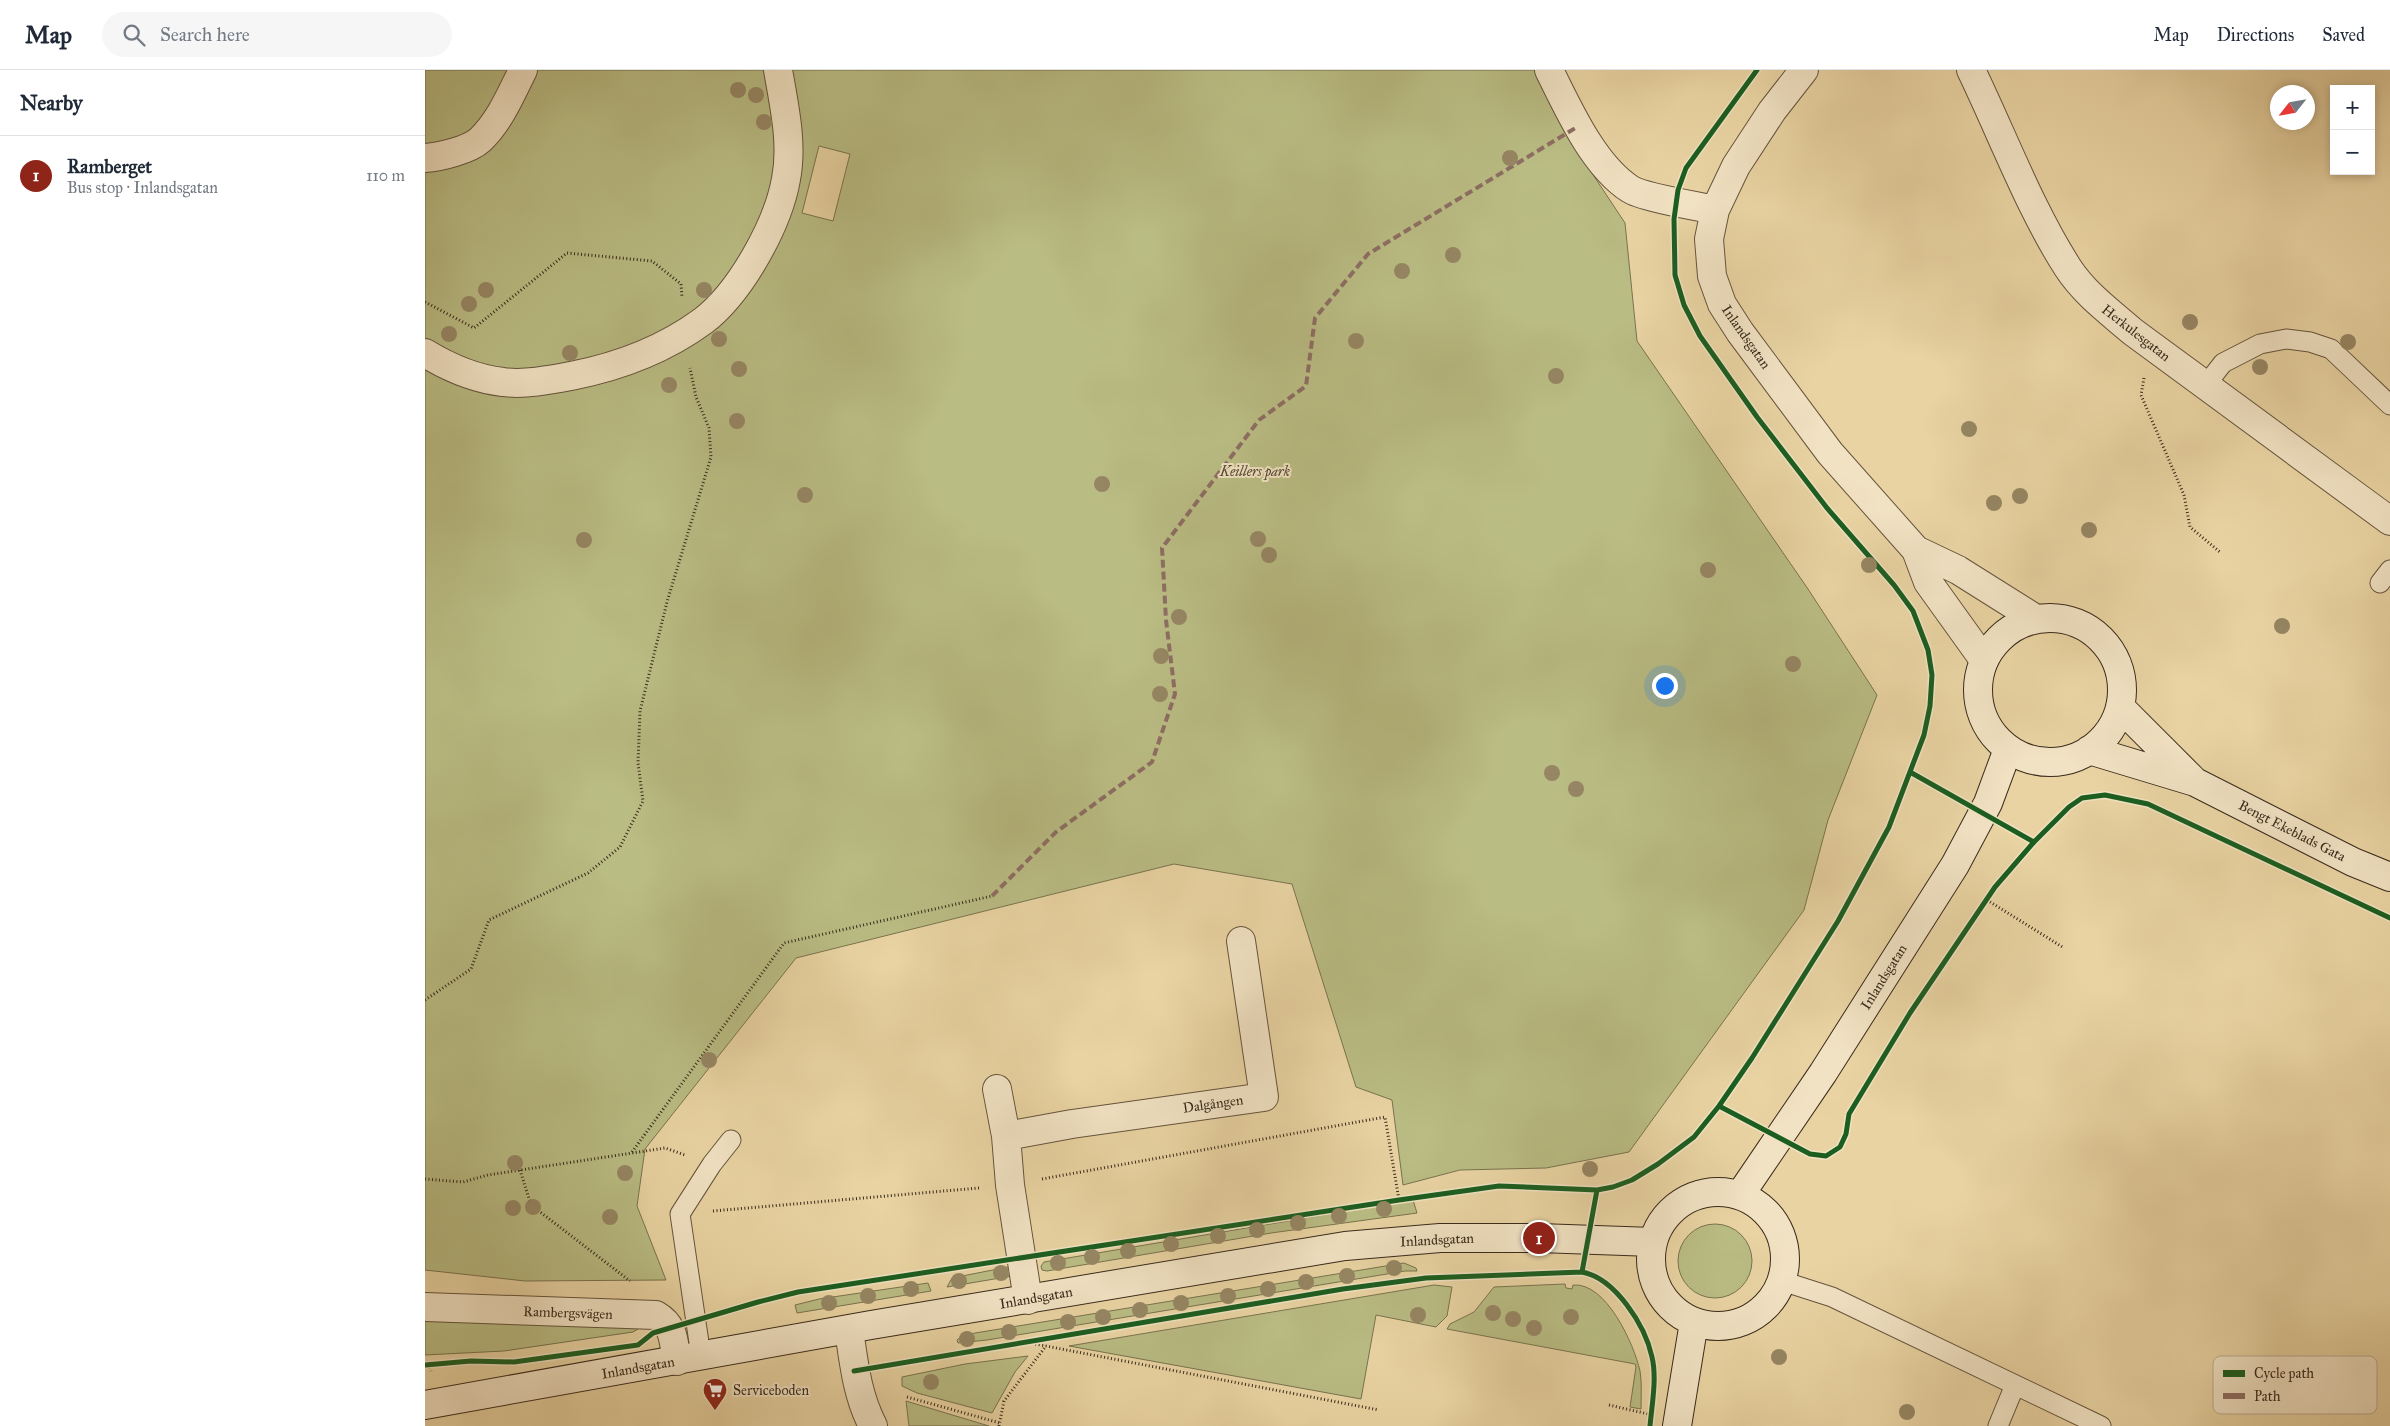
<!DOCTYPE html>
<html lang="en">
<head>
<meta charset="utf-8">
<style>
	body { margin:0; font-family:"IM FELL Great Primer",serif; background:#f6f6f7; color:#1f2937 }
	.controls { position:absolute; right:15px; top:15px; display:grid; overflow:hidden; border-radius:0px; box-shadow:0 2px 8px #0003 }
	.controls button { width:45px; height:45px; display:grid; place-items:center; padding:0; border:0; border-bottom:1px solid #e0e1e3; background:#fff; color:#1f2937; font:25px sans-serif }
	.compass { position:absolute; left:1845px; top:15px; width:45px; height:45px; border-radius:50%; background:#fff; box-shadow:0 2px 8px #0003; rotate:239deg }
	.you { position:absolute; left:1239px; top:615px; width:18px; height:18px; margin:-12px; border:4px solid #fff; border-radius:50%; background:#1a73e8; box-shadow:0 0 0 8px #1a73e833 }
	.badge { display:grid; place-items:center; width:32px; height:32px; border-radius:50%; background:#8f2418; color:#fff; font-size:16px; font-weight:700 }
	.pin { position:absolute; translate:-50% -50%; border:2px solid #fff; box-shadow:0 1px 5px #0006 }
	.list { margin:0; padding:0; list-style:none }
	h2 { display:flex; justify-content:space-between; align-items:center; height:65px; margin:0; padding:0 20px; font-size:21px }
	h2 small { font-size:16px; font-weight:400; color:#747a83 }
	.list li { display:grid; grid-template-columns:32px 1fr auto; gap:15px; align-items:center; box-sizing:border-box; height:80px; padding:0 20px; border-top:1px solid #e0e1e3 }
	.list b { display:block; font-size:19px; white-space:nowrap }
	.list p { margin:0; font-size:16px; white-space:nowrap; color:#747a83 }
	.list em { font-size:16px; font-style:normal; color:#747a83 }
	.icon { flex:none; width:28px; height:28px; fill:none; stroke:currentColor; stroke-width:2; stroke-linecap:round; stroke-linejoin:round }
	.map { position:relative; flex:none; width:1965px; height:1356px; overflow:hidden }
	header { display:flex; align-items:center; gap:30px; box-sizing:border-box; height:70px; padding:0 25px; background:#fff; border-bottom:1px solid #e0e1e3 }
	header strong { font-size:24px }
	nav { display:flex; gap:28px; margin-inline-start:auto; font-size:18px }
	.search { width:350px; height:45px; background:#f6f6f7; display:flex; align-items:center; gap:12px; box-sizing:border-box; padding:0 18px; border-radius:28px; color:#747a83; font-size:19px }
	main { display:flex }
	aside { flex:1; background:#fff }
	.map>svg:first-child { display:block }
</style>
</head>
<body>
<header>
<strong>Map</strong>
<div class="search"><svg class="icon" aria-label="search" viewBox="0 0 24 24"><circle cx="10" cy="10" r="6"/><path d="M15 15l6 6"/></svg>Search here</div>
<nav><a>Map</a><a>Directions</a><a>Saved</a></nav>
</header>
<main>
<aside>
<h2>Nearby<small></small></h2>
<ul class="list">
<li><span class="badge">1</span><div><b>Ramberget</b><p>Bus stop · Inlandsgatan</p></div><em>110 m</em></li>
</ul>
</aside>
<div class="map">
<svg width="1965" height="1356" viewBox="0 0 1965 1356">
	<rect width="100%" height="100%" fill="#e9d3a2"/>
	<filter id="stains"><feTurbulence type="fractalNoise" baseFrequency=".004" numOctaves="4"/><feColorMatrix values="0 0 0 0 .2 0 0 0 0 .09 0 0 0 0 .02 0 0 0 .5 -.17"/></filter>
	<radialGradient id="worn" r=".72"><stop offset=".6" stop-color="#630" stop-opacity="0"/><stop offset="1" stop-color="#630" stop-opacity=".3"/></radialGradient>
	<!-- green -->
	<path fill="#b9bc83" stroke="#79734f" fill-rule="evenodd" d="M0 0H1113L1153 82 1200 153 1212 271 1383 519 1452 625 1403 750 1379 840 1204 1082 1121 1098 1035 1100 978 1115 967 1030 931 1017 867 814 749 794 371 888 220 1079 212 1136 241 1210 100 1211 0 1200ZM394 76 425 84 408 151 377 143Z
		M988 1130 992 1143 846 1163 622 1201 617 1200 616 1196 619 1192Z
		M1253 1191a37 37 0 1 1 74 0a37 37 0 1 1-74 0Z
		M979 1193 991 1198 992 1201H980L562 1270 533 1273 532 1270 538 1265Z
		M588 1196 587 1206 522 1217 527 1208Z
		M503 1213 506 1221 372 1243 370 1235 394 1229Z
		M1140 1214 1141 1218 1147 1219 1148 1215C1181 1212 1209 1274 1215 1301 1217 1313 1216 1326 1216 1339L1205 1337 1211 1297 1210 1294 1022 1259 1025 1254 1049 1242 1069 1217Z
		M1009 1215 1027 1217 1022 1246 1011 1257 951 1245 936 1329 644 1276Z
		M0 1249 212 1257 213 1259 208 1262 79 1281 0 1285Z
		M603 1286 590 1302 567 1343 492 1323 477 1316V1307L540 1294Z
		M481 1331 564 1356H484Z"/>
	<g fill="none" stroke-linecap="round" stroke-linejoin="round">
		<defs>
			<path id="lane" d="M1780 316 1798 293 1835 274 1861 269 1885 272 1906 279 1965 335
				M1955 513 1965 500
				M1357 1211 1407 1227 1676 1356
				M276 1286 255 1144 287 1094 306 1070
				M1573 1356 1590 1315"/>
			<path id="street" d="M1124 0C1143 38 1168 95 1205 119 1217 127 1272 136 1290 140
				M1379 0 1347 41 1311 96 1290 140 1284 169 1287 206 1297 234 1315 262 1405 383 1491 480 1503 512 1559 590
				M1546 0C1577 64 1605 139 1643 198 1660 224 1685 242 1708 262L1965 451
				M0 88C15 87 44 80 55 70 75 51 86 24 98 0
				M0 283C23 297 51 309 78 312 99 315 125 310 146 306 192 297 240 279 278 251 315 223 353 155 361 109 368 74 359 35 353 0
				M1491 480 1533 500 1611 549
				M572 1019 581 1066 585 1115 603 1230
				M581 1066 647 1054 839 1027 816 871
				M0 1237 231 1245C250 1256 248 1271 252 1291
				M424 1260C429 1294 432 1325 448 1356"/>
			<path id="secondary" d="M1553 620a72 72 0 1 1 144 0a72 72 0 1 1-144 0Z
				M1695 637 1767 709
				M1664 680 1770 712 1928 792 1965 807
				M1226 1189a67 67 0 1 1 134 0a67 67 0 1 1-134 0Z
				M1315 1125 1398 1003 1530 795 1563 733 1583 679
				M0 1335 446 1255 920 1176 1015 1168H1114L1228 1172
				M1252 1356 1269 1252"/>
		</defs>
		<!-- lane casing -->
		<use href="#lane" stroke="#65543d" stroke-width="21"/>
		<!-- street casing -->
		<use href="#street" stroke="#65543d" stroke-width="30"/>
		<!-- secondary casing -->
		<use href="#secondary" stroke="#392a1b" stroke-width="30"/>
		<!-- path -->
		<path stroke="#392a1b" stroke-width="3" stroke-dasharray="1 2.5" stroke-linecap="butt" d="M0 232 49 258 142 183 227 191 256 214 257 227
			M1719 308 1716 325 1759 425 1765 457 1796 483
			M1562 830 1639 878
			M0 930 46 899 64 850 163 803 195 777 218 731 213 693 215 641 242 532 286 387 284 358 271 327 265 298
			M207 1082 359 873 567 826
			M95 1100 106 1135 205 1211
			M0 1109 38 1112 63 1105 240 1078 260 1085
			M617 1109 960 1047 974 1130
			M288 1141 554 1118
			M600 1272 954 1340
			M4 1294 6 1301
			M482 1327 575 1353
			M1184 1335 1223 1344
			M574 1356 579 1331 621 1276"/>
		<!-- lane -->
		<use href="#lane" stroke="#f1e2c3" stroke-width="19"/>
		<!-- street -->
		<use href="#street" stroke="#f1e2c3" stroke-width="28"/>
		<!-- secondary -->
		<use href="#secondary" stroke="#f1e2c3" stroke-width="28"/>
		<!-- quiet -->
		<path stroke="#8d6e63" stroke-width="4" stroke-dasharray="8 4" stroke-linecap="butt" d="M567 826 631 762 727 692 750 624 741 550 737 478 834 350 881 316 890 248 943 184 1152 57"/>
		<defs>
			<path id="cycleway" d="M1485 702 1609 772
				M1294 1036 1385 1084 1401 1086 1415 1077 1421 1064 1424 1044 1485 943 1570 817 1609 772 1644 737 1657 728 1680 725 1723 734 1965 848
				M1157 1202 1172 1120
				M0 1295 46 1291 89 1292 213 1275 228 1263 333 1232 373 1222 974 1130 1074 1116 1172 1120 1188 1117 1207 1110 1233 1094 1269 1067 1294 1036 1327 988 1413 851 1464 757 1499 665 1505 636 1507 605 1503 580 1488 541 1469 515 1402 438 1332 347 1275 266 1259 235 1250 205 1249 149 1253 120 1261 98 1332 0
				M429 1301 918 1219 1001 1208 1157 1202C1190 1208 1220 1255 1227 1287 1232 1308 1227 1334 1225 1356"/>
		</defs>
		<!-- cycleway casing -->
		<use href="#cycleway" stroke="#f1e2c3" stroke-width="8"/>
		<!-- cycleway -->
		<use href="#cycleway" stroke="#1b5e20" stroke-width="5"/>
	</g>
	<!-- trees -->
	<g fill="#968663">
		<circle cx="313" cy="20" r="8"/>
		<circle cx="331" cy="25" r="8"/>
		<circle cx="339" cy="52" r="8"/>
		<circle cx="1085" cy="88" r="8"/>
		<circle cx="1028" cy="185" r="8"/>
		<circle cx="977" cy="201" r="8"/>
		<circle cx="61" cy="220" r="8"/>
		<circle cx="279" cy="220" r="8"/>
		<circle cx="44" cy="234" r="8"/>
		<circle cx="1765" cy="252" r="8"/>
		<circle cx="24" cy="264" r="8"/>
		<circle cx="294" cy="269" r="8"/>
		<circle cx="931" cy="271" r="8"/>
		<circle cx="1923" cy="272" r="8"/>
		<circle cx="145" cy="283" r="8"/>
		<circle cx="1835" cy="297" r="8"/>
		<circle cx="314" cy="299" r="8"/>
		<circle cx="1131" cy="306" r="8"/>
		<circle cx="244" cy="315" r="8"/>
		<circle cx="312" cy="351" r="8"/>
		<circle cx="1544" cy="359" r="8"/>
		<circle cx="677" cy="414" r="8"/>
		<circle cx="380" cy="425" r="8"/>
		<circle cx="1595" cy="426" r="8"/>
		<circle cx="1569" cy="433" r="8"/>
		<circle cx="1664" cy="460" r="8"/>
		<circle cx="833" cy="469" r="8"/>
		<circle cx="159" cy="470" r="8"/>
		<circle cx="844" cy="485" r="8"/>
		<circle cx="1444" cy="495" r="8"/>
		<circle cx="1283" cy="500" r="8"/>
		<circle cx="754" cy="547" r="8"/>
		<circle cx="1857" cy="556" r="8"/>
		<circle cx="736" cy="586" r="8"/>
		<circle cx="1368" cy="594" r="8"/>
		<circle cx="735" cy="624" r="8"/>
		<circle cx="1127" cy="703" r="8"/>
		<circle cx="1151" cy="719" r="8"/>
		<circle cx="284" cy="990" r="8"/>
		<circle cx="90" cy="1093" r="8"/>
		<circle cx="1165" cy="1099" r="8"/>
		<circle cx="200" cy="1103" r="8"/>
		<circle cx="108" cy="1137" r="8"/>
		<circle cx="88" cy="1138" r="8"/>
		<circle cx="959" cy="1139" r="8"/>
		<circle cx="914" cy="1146" r="8"/>
		<circle cx="185" cy="1147" r="8"/>
		<circle cx="873" cy="1153" r="8"/>
		<circle cx="832" cy="1160" r="8"/>
		<circle cx="793" cy="1166" r="8"/>
		<circle cx="746" cy="1174" r="8"/>
		<circle cx="703" cy="1181" r="8"/>
		<circle cx="667" cy="1187" r="8"/>
		<circle cx="633" cy="1193" r="8"/>
		<circle cx="969" cy="1198" r="8"/>
		<circle cx="576" cy="1203" r="8"/>
		<circle cx="922" cy="1206" r="8"/>
		<circle cx="534" cy="1211" r="8"/>
		<circle cx="881" cy="1212" r="8"/>
		<circle cx="486" cy="1219" r="8"/>
		<circle cx="843" cy="1219" r="8"/>
		<circle cx="443" cy="1226" r="8"/>
		<circle cx="803" cy="1226" r="8"/>
		<circle cx="404" cy="1233" r="8"/>
		<circle cx="756" cy="1233" r="8"/>
		<circle cx="715" cy="1240" r="8"/>
		<circle cx="1068" cy="1243" r="8"/>
		<circle cx="993" cy="1245" r="8"/>
		<circle cx="678" cy="1247" r="8"/>
		<circle cx="1146" cy="1247" r="8"/>
		<circle cx="1088" cy="1249" r="8"/>
		<circle cx="643" cy="1252" r="8"/>
		<circle cx="1109" cy="1258" r="8"/>
		<circle cx="584" cy="1262" r="8"/>
		<circle cx="542" cy="1269" r="8"/>
		<circle cx="1354" cy="1287" r="8"/>
		<circle cx="506" cy="1312" r="8"/>
		<circle cx="1482" cy="1342" r="8"/>
	</g>
	<!-- icons -->
	<defs>
		<symbol id="supermarket-pin" viewBox="-11 -11 22 30"><path d="M0 17L-7.5 6A9.5 9.5 0 1 1 7.5 6Z" fill="#8f2418" stroke="#f1e2c3"/><path d="M-6-5.5h2.5l.6 2H6L4.5 2H-2.5L-4.4-4H-6ZM-1.5 3.2a1.3 1.3 0 1 0 .1 0ZM3 3.2a1.3 1.3 0 1 0 .1 0Z" fill="#fff"/></symbol>
	</defs>
	<g fill-rule="evenodd">
		<use href="#supermarket-pin" x="276" y="1306" width="28" height="38"/>
	</g>
	<g text-anchor="middle" dominant-baseline="central" stroke-width="4" stroke-linejoin="round" paint-order="stroke">
		<!-- street labels -->
		<g font-size="14" fill="#392a1b" stroke="#f1e2c3">
			<text transform="translate(1711 263) rotate(38)">Herkulesgatan</text>
			<text transform="translate(1321 267) rotate(55)">Inlandsgatan</text>
			<text transform="translate(1867 761) rotate(27)">Bengt Ekeblads Gata</text>
			<text transform="translate(1459 907) rotate(-58)">Inlandsgatan</text>
			<text transform="translate(788 1034) rotate(-8)">Dalgången</text>
			<text transform="translate(1012 1170) rotate(-3)">Inlandsgatan</text>
			<text transform="translate(611 1228) rotate(-10)">Inlandsgatan</text>
			<text transform="translate(143 1243) rotate(2)">Rambergsvägen</text>
			<text transform="translate(213 1298) rotate(-10)">Inlandsgatan</text>
		</g>
		<!-- park labels -->
		<g font-size="14" font-style="italic" fill="#534730" stroke="#f1e2c3">
			<text x="830" y="401">Keillers park</text>
		</g>
		<!-- poi labels -->
		<g font-size="14" fill="#392a1b" stroke="#f1e2c3" text-anchor="start">
			<text x="308" y="1320">Serviceboden</text>
		</g>
	</g>
	<!-- legend -->
	<rect x="1788" y="1286" width="164" height="58" rx="8" fill="#f1e2c3" stroke="#baab91" stroke-width="1"/>
	<rect x="1798" y="1300" width="22" height="7" fill="#1b5e20"/>
	<rect x="1798" y="1323" width="22" height="6" fill="#8d6e63"/>
	<g font-size="14" fill="#392a1b">
		<text x="1829" y="1308">Cycle path</text>
		<text x="1829" y="1331">Path</text>
	</g>
	<rect width="100%" height="100%" filter="url(#stains)"/>
	<rect width="100%" height="100%" fill="url(#worn)"/>
</svg>
<div class="controls">
<button>+</button>
<button>−</button>
</div>
<svg class="compass" viewBox="-18 -18 36 36"><path d="M0-13l5 13h-10z" fill="#e53935"/><path d="M0 13l5-13h-10z" fill="#747a83"/></svg>
<div class="you"></div>
<div class="pin badge" style="left:1114px;top:1168px">1</div>
</div>
</main>
</body>
</html>
